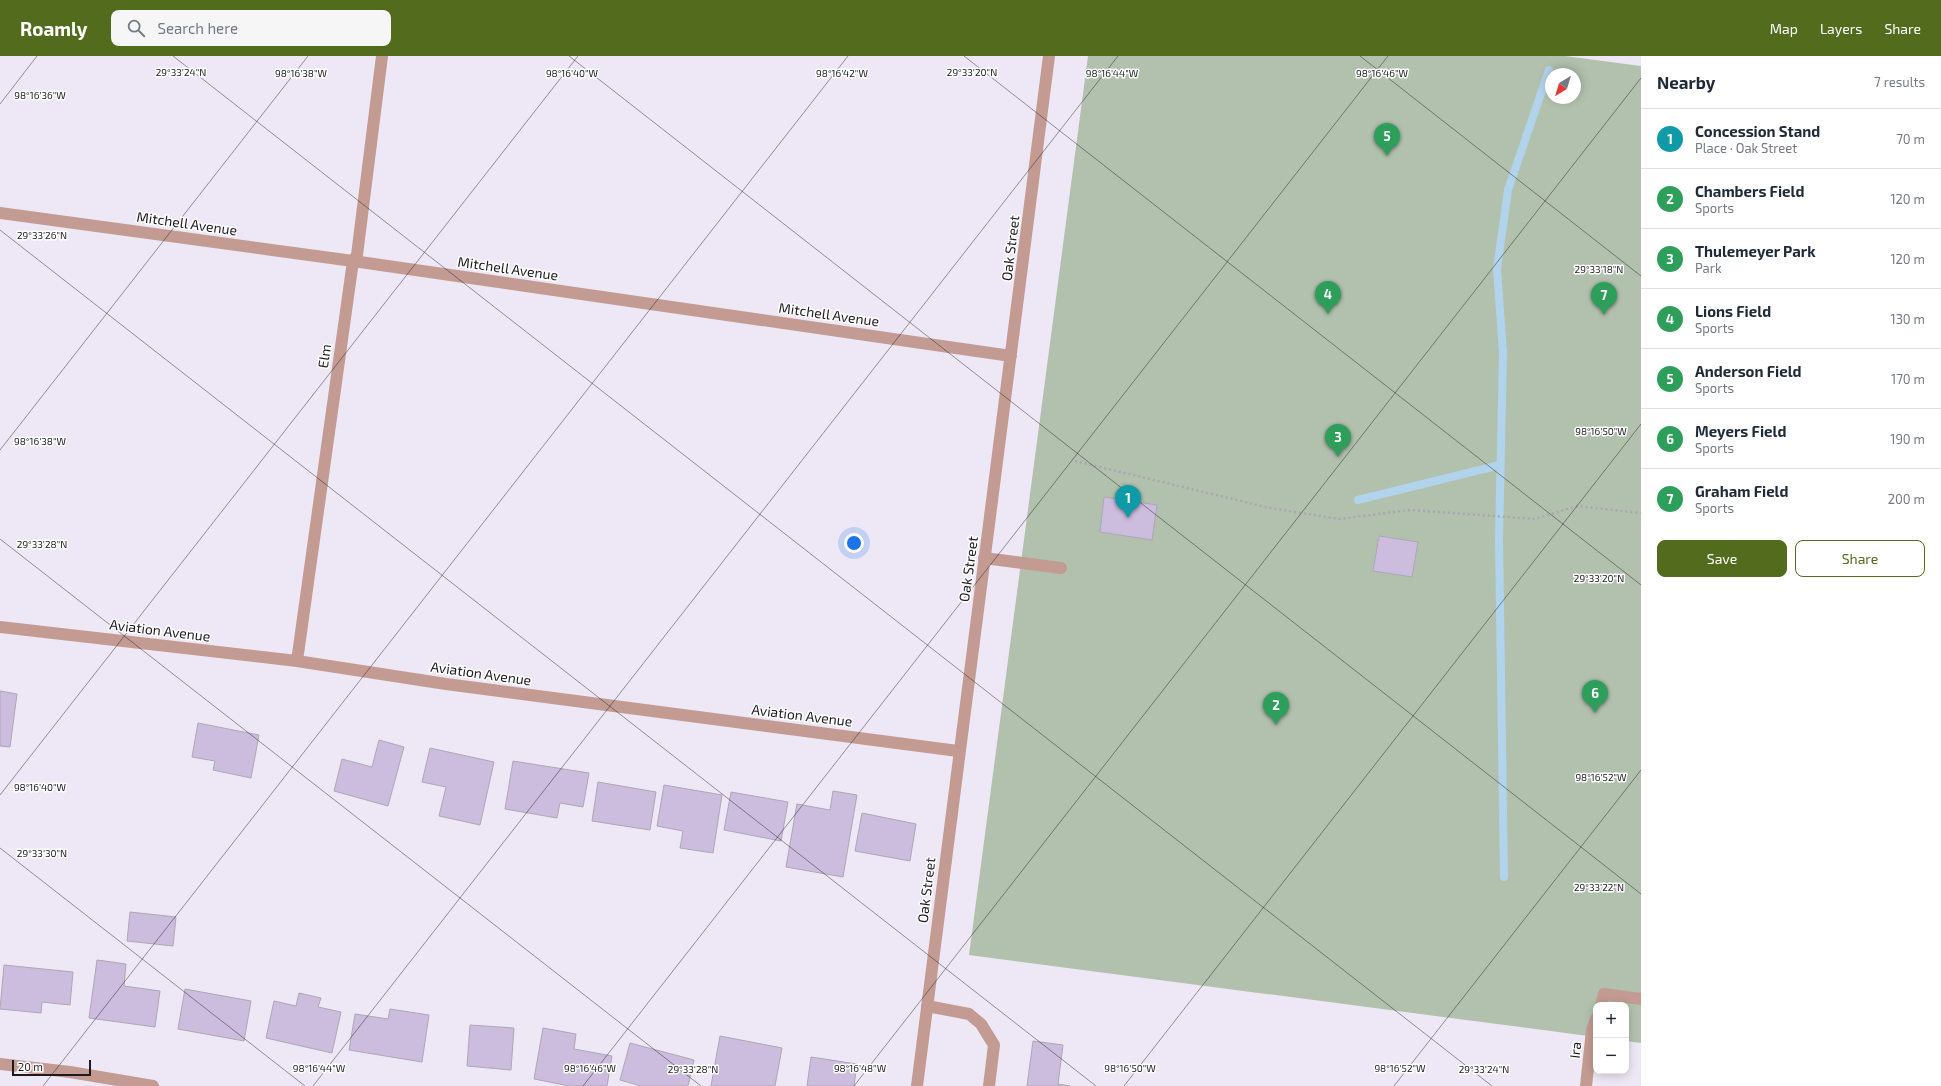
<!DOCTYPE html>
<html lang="en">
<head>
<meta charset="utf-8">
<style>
	body { margin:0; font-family:"Exo 2",sans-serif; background:#f6f6f7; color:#1f2937 }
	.controls { position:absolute; right:12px; bottom:12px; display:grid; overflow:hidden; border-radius:8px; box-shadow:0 2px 10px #0003 }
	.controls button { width:36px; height:36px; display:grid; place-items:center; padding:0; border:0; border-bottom:1px solid #e0e1e3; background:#fff; color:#1f2937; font:20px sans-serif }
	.compass { position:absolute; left:1545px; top:12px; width:36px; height:36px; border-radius:50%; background:#fff; box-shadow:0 2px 10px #0003; rotate:218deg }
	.scale { position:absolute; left:12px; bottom:10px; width:79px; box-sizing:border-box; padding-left:4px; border:2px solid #1c1a1f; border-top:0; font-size:11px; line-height:14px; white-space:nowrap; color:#1c1a1f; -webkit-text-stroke:3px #fff; paint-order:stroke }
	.you { position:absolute; left:854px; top:487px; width:14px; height:14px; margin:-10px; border:3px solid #fff; border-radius:50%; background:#1a73e8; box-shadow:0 0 0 6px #1a73e833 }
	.badge { display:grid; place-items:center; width:26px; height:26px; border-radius:50%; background:#526b1c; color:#fff; font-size:13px; font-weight:700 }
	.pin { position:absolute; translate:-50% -33px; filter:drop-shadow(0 1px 2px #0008) }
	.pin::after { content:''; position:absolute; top:21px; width:14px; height:12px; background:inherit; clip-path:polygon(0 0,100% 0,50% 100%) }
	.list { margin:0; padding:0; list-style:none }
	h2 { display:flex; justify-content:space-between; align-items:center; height:52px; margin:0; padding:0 16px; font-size:17px }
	h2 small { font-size:13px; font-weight:400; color:#747a83 }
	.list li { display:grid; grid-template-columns:26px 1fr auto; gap:12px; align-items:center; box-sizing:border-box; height:60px; padding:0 16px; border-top:1px solid #e0e1e3 }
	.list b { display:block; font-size:15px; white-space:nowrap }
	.list p { margin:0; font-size:13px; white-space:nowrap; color:#747a83 }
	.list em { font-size:13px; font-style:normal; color:#747a83 }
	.actions { display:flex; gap:8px; padding:12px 16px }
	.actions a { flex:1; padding:9px 0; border:1px solid #526b1c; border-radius:8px; text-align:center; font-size:14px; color:#526b1c }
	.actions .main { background:#526b1c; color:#fff }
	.icon { flex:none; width:22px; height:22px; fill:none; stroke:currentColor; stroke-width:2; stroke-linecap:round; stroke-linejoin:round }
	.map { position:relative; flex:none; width:1641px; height:1030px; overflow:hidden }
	header { display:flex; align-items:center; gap:24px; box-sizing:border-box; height:56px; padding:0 20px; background:#526b1c; color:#fff }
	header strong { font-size:19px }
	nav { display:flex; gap:22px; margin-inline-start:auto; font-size:14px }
	.search { width:280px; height:36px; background:#f6f6f7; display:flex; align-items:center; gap:10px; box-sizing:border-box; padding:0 14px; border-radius:8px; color:#747a83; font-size:15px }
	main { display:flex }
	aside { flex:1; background:#fff }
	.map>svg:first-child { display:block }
</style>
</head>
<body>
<header>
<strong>Roamly</strong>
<div class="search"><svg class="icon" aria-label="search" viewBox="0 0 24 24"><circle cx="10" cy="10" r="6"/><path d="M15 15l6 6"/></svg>Search here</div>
<nav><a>Map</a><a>Layers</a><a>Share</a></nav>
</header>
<main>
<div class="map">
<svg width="1641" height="1030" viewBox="0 0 1641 1030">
	<rect width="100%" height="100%" fill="#eee8f6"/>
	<!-- green -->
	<path fill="#b2c1ae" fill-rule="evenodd" d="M1088 0H1565L1641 10V987L1626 985V949H1596V981L969 899ZM1551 18H1575V42H1551Z"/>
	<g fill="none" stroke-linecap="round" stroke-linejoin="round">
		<!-- stream -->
		<path stroke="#b1d3eb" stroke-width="8" d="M1358 444 1500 409
			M1504 821 1499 483 1503 297 1497 213 1508 134 1549 14"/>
	</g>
	<!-- building -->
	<path fill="#ccbcde" stroke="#ada7b4" d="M1104 441 1157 449 1152 484 1100 476Z
		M1379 480 1418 486 1412 521 1373 515Z
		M0 635 17 638 10 691 0 690Z
		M198 667 259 679 251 722 213 714 215 705 192 701Z
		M379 684 404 691 388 750 334 735 342 703 372 711Z
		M430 692 494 706 480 769 439 760 446 731 422 726Z
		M513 705 589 717 583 751 560 747 557 762 505 753Z
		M598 726 656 736 650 774 592 765Z
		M664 729 722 739 713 797 680 792 683 775 657 770Z
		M833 735 857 739 843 821 786 811 797 748 830 754Z
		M731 736 788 746 781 785 724 774Z
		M862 757 916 768 910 805 855 795Z
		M130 856 176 861 173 890 127 885Z
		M97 904 126 908 124 930 160 935 155 971 89 962Z
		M4 909 73 916 70 949 42 946 41 957 0 953Z
		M185 933 251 945 244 985 178 973Z
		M299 937 321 942 318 951 341 956 332 997 266 982 274 945 296 950Z
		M390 953 429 959 422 1006 349 994 355 958 388 963Z
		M470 969 514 972 511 1014 467 1010Z
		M543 972 576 978 574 993 612 1000 607 1030H570L534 1023Z
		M720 980 782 992 775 1030H711Z
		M1033 985 1063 989 1058 1028 1070 1030H1027Z
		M630 987 694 1004 688 1030H641L620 1024Z
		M811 1001 857 1008 854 1030H807Z"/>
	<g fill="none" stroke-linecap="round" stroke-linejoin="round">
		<!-- path -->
		<path stroke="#aaa5b0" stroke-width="2.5" stroke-dasharray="2 3" stroke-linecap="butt" d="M1075 405 1270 452 1339 463 1410 454 1535 463 1577 450 1641 457"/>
		<!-- service -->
		<path stroke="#c39b92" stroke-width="12" d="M984 502 1061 512
			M927 950 969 958 981 968 994 989 989 1030"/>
		<!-- minor -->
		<path stroke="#c39b92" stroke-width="12" d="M0 157 353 205 1011 300
			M0 571 297 605 446 628 958 695
			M297 605 353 205 357 199 382 0
			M1601 949 1604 938 1641 943
			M0 1008 70 1016 153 1030
			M917 1030C959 686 1006 343 1049 0
			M1586 1030 1592 974 1596 963"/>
	</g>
	<!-- ticks -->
	<path fill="none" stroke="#1c1a1f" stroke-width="1" stroke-opacity="0.45" d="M173 0 1492 1030M569 0 1641 838M964 0 1641 529M1360 0 1641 220M0 48 37 0M0 174 1096 1030M0 394 308 0M0 483 701 1030M0 739 578 0M0 792 305 1030M43 1030 848 0M313 1030 1118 0M583 1030 1388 0M854 1030 1641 22M1124 1030 1641 368M1394 1030 1641 714"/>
	<g text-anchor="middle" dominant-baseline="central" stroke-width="3" stroke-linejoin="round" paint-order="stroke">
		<!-- street labels -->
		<g font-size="14" fill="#1c1a1f" stroke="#fff">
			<text transform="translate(187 167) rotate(8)">Mitchell Avenue</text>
			<text transform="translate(1010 192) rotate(-83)">Oak Street</text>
			<text transform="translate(508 212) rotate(8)">Mitchell Avenue</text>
			<text transform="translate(829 258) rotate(8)">Mitchell Avenue</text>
			<text transform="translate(324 300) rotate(-82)">Elm</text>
			<text transform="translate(968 513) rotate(-82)">Oak Street</text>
			<text transform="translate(160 574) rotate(7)">Aviation Avenue</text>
			<text transform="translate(481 617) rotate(8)">Aviation Avenue</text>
			<text transform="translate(802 659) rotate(7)">Aviation Avenue</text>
			<text transform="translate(926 834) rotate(-83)">Oak Street</text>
			<text transform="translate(1575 994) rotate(-83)">Ira</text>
		</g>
	</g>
	<g font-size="10" text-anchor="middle" fill="#1c1a1f" stroke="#fff" stroke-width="3" stroke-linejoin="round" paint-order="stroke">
		<text x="181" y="20">29°33'24"N</text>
		<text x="972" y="20">29°33'20"N</text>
		<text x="301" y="21">98°16'38"W</text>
		<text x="572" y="21">98°16'40"W</text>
		<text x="842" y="21">98°16'42"W</text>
		<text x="1112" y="21">98°16'44"W</text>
		<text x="1382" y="21">98°16'46"W</text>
		<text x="40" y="43">98°16'36"W</text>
		<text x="42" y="183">29°33'26"N</text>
		<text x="1599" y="217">29°33'18"N</text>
		<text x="1601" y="379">98°16'50"W</text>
		<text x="40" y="389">98°16'38"W</text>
		<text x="42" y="492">29°33'28"N</text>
		<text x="1599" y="526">29°33'20"N</text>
		<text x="1601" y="725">98°16'52"W</text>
		<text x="40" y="735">98°16'40"W</text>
		<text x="42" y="801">29°33'30"N</text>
		<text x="1599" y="835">29°33'22"N</text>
		<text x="319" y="1016">98°16'44"W</text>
		<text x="590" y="1016">98°16'46"W</text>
		<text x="860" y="1016">98°16'48"W</text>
		<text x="1130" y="1016">98°16'50"W</text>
		<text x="1400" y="1016">98°16'52"W</text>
		<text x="693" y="1017">29°33'28"N</text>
		<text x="1484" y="1017">29°33'24"N</text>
	</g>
</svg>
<div class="controls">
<button>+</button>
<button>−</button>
</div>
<svg class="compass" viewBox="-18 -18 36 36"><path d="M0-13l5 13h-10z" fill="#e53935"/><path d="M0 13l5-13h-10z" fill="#747a83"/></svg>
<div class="scale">20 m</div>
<div class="you"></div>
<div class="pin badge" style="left:1128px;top:462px;background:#0f9aa8">1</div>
<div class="pin badge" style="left:1276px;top:669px;background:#2e9e5b">2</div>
<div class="pin badge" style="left:1338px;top:401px;background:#2e9e5b">3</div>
<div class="pin badge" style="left:1328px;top:258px;background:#2e9e5b">4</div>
<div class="pin badge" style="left:1387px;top:100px;background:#2e9e5b">5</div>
<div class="pin badge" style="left:1595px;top:657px;background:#2e9e5b">6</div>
<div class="pin badge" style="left:1604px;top:259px;background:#2e9e5b">7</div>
</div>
<aside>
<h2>Nearby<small>7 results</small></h2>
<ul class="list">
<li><span class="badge" style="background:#0f9aa8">1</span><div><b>Concession Stand</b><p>Place · Oak Street</p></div><em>70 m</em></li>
<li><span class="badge" style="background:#2e9e5b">2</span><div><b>Chambers Field</b><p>Sports</p></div><em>120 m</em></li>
<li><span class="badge" style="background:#2e9e5b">3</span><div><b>Thulemeyer Park</b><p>Park</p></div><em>120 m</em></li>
<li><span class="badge" style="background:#2e9e5b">4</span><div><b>Lions Field</b><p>Sports</p></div><em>130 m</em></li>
<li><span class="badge" style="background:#2e9e5b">5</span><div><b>Anderson Field</b><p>Sports</p></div><em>170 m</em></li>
<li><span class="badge" style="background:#2e9e5b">6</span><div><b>Meyers Field</b><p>Sports</p></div><em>190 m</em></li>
<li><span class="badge" style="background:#2e9e5b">7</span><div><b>Graham Field</b><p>Sports</p></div><em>200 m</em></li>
</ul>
<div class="actions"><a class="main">Save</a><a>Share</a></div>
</aside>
</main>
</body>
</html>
